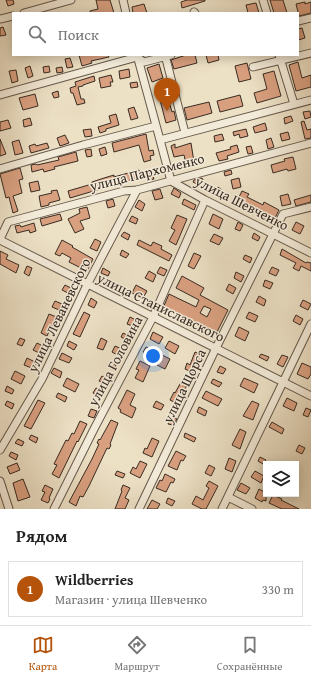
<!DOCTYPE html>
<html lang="ru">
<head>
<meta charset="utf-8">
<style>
	body { margin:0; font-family:"Gentium Book Plus",serif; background:#f6f6f6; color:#222 }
	.controls { position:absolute; right:12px; bottom:12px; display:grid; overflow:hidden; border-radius:0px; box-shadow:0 2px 10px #0003 }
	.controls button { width:36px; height:36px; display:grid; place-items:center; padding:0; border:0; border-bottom:1px solid #e0e0e0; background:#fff; color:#222; font:20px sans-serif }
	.you { position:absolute; left:153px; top:356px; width:14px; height:14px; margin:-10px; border:3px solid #fff; border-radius:50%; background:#1a73e8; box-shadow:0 0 0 6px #1a73e833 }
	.badge { display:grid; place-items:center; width:26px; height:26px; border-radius:50%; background:#b45309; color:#fff; font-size:13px; font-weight:700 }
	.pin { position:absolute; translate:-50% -33px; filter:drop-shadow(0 1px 2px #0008) }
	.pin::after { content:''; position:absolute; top:21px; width:14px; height:12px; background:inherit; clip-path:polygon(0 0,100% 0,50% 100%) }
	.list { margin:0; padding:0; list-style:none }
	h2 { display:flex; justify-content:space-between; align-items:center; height:52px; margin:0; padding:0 16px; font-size:17px }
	h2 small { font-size:13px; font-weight:400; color:#767676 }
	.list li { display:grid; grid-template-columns:26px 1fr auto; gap:12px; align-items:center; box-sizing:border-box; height:56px; margin:0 8px 8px; padding:0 8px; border:1px solid #e0e0e0; border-radius:0px }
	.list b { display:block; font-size:15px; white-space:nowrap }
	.list p { margin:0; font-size:13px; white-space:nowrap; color:#767676 }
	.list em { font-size:13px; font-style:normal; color:#767676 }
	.icon { flex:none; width:22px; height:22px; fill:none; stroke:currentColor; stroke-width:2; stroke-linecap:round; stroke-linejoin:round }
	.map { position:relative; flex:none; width:311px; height:509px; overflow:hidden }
	.search { position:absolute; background:#fff; box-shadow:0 2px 10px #0003; left:12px; right:12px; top:12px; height:44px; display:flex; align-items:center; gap:10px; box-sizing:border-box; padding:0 14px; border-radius:0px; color:#767676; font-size:15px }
	.sheet { height:116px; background:#fff }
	nav { display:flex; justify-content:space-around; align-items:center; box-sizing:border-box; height:56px; border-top:1px solid #e0e0e0; background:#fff; font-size:11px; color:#767676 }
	nav a { display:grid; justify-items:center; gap:2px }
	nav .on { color:#b45309 }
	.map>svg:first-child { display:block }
</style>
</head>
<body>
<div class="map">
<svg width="311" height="509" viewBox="0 0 311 509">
	<rect width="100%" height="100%" fill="#ece0c5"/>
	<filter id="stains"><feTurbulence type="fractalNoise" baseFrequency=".005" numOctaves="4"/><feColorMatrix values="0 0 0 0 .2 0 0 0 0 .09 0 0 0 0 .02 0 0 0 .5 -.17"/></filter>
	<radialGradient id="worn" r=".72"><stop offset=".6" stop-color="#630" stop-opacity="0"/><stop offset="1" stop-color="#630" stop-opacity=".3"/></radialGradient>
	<!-- building -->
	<path fill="#d9a080" stroke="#382b22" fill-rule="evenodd" d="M6 0H13L14 4 8 6Z
		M96 0H110L114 13H90V11L98 9Z
		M187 0H205V1L182 8 181 2Z
		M270 0H283L287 13H274Z
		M305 2V4L311 2V13L299 16 296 4Z
		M256 3 259 13H248L246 5Z
		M144 4 147 13H133L132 7Z
		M3 27 6 35 0 36V28Z
		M302 28 305 38 298 40V29Z
		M79 55H108L109 57 91 61 92 63 82 66Z
		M186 55H195L197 63 174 69 171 60Z
		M206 55H218L219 60 208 63Z
		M70 58 73 67 67 68 65 59Z
		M298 62 302 78 311 75V87L296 91 289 65Z
		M247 63 251 79 239 82 235 66Z
		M159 64 163 78 152 82 147 68Z
		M30 66 33 76 28 78 25 68Z
		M49 66 50 72 44 73 43 67Z
		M62 67 63 72 57 73 56 68Z
		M129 69 130 77 120 79 119 71Z
		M16 70 18 81 12 83 9 71Z
		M274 71 281 96 257 103 254 93 267 89 263 74Z
		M111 75 113 82H110L111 86 101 88 99 78Z
		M94 76 95 81 83 85V86L78 87 81 99H84L85 103 77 105 73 93H71L70 88 76 86 75 82Z
		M137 82 138 87 131 88 130 83Z
		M58 91 59 97 54 98 52 93Z
		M35 94 38 106 23 110 19 98Z
		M240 95 243 106 220 112 217 101Z
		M168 98 172 112 174 111 176 120 166 123 160 100Z
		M209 102 212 113 187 120 184 108Z
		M134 107 138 118 131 120 128 109Z
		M310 111 311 117 305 119 303 112Z
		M116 114 119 125 106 129V131L100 133 98 127 111 123 109 116Z
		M291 116 293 121 285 124 284 118Z
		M30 118 32 125 24 127 23 120Z
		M8 120 11 128 0 131V122Z
		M304 121 307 130 311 129V138L305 139 301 122Z
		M265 123 267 130 255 133 253 127Z
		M91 129 92 136 85 137 83 130Z
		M246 129 248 136 240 138 239 134 234 136 233 132Z
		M288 132 290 139 282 141 280 134Z
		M146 134 149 151 153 150 154 155 150 156 151 160 144 162 139 145 114 152 112 143Z
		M222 134 224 140 215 142 214 136Z
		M65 135 69 143 60 146 57 138Z
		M271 138 274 147 268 149 266 140Z
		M0 139 6 154 0 156Z
		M19 140 23 153 15 155 12 142Z
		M47 143 49 148 31 153 29 146 35 144 36 146Z
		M191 143 194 162 186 164 184 155 174 157 171 146 175 144V148Z
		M237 145 239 152 227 156 228 159 219 161 216 153 231 149 230 147Z
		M251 146 253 153 248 154 246 147Z
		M105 147 107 154 101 156 99 149Z
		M91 149 92 156 87 157 85 150Z
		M76 152 78 161 54 167 55 169 44 172 43 169 32 172 31 165 36 164 37 165 59 160 58 157Z
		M293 157 296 169 288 171 287 169 273 173 271 165 285 161 284 159Z
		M20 168 23 179 19 180 22 193 13 196 18 211 13 213 9 197 6 198 0 174Z
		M139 170 141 177 70 198 68 191 92 184V182L104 178 114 175V177Z
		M231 170 232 174 225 176 224 172Z
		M152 173 154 179 148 180 147 174Z
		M201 178 203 179 200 186 193 182 194 180Z
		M239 178 241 187 233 189 231 180Z
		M38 181 40 190 31 192 29 183Z
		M218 187 222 190 218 197 213 194Z
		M174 188 181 193 179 198 171 194Z
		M160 189 163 198 155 200 152 191Z
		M57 190 60 200 49 203V205L41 207 39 196 52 193 51 191Z
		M242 191 249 194 247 197 263 205 264 202 279 210 275 218 256 208 255 210 237 201Z
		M288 194 291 204 282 206 280 196Z
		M311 195V202L296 206 294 200Z
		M113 199 115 206 108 208 106 201Z
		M184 199 196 205 194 210 182 204Z
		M139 200 145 204 142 211 135 207Z
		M87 207 90 218 80 221 84 229 75 233 68 219 80 213 79 209Z
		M60 214 62 220 42 226 40 219Z
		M213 214 223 219 219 229 209 224Z
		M177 215 187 219 176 245 169 241 175 230 171 228Z
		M132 216 138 219 136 224 129 221Z
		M238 222 243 225 240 231 235 229Z
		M296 222 304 226 300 234 292 230Z
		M34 223 36 231 30 233 29 230 17 233 15 226 20 225 21 227Z
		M124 232 130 235 128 240 121 236Z
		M254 233 260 237 258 241 252 238Z
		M214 234 223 238 219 245 210 241Z
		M95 239 101 242 97 251 90 248Z
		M62 240 73 246 72 247 93 259 87 271 69 262 71 258 62 253 60 256 55 254Z
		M139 240 151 246 153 242 162 246 161 249 172 255 169 261 137 245Z
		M282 249 306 263 307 262 311 263V271L301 266 299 271 293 268 296 263 280 255Z
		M122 250 129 254 126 258 120 255Z
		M0 251 8 255 6 259 19 265 16 273 0 264Z
		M194 253 201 256 194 269 188 266Z
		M245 255 252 258 250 263 243 259Z
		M27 266 32 268 29 276 24 273Z
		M160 267 167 270 164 276 157 273Z
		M272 267 279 270 276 276 269 273Z
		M103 268 110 272 108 276 101 273Z
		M149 271 156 275 153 282 145 278Z
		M236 272 244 276 241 282 234 278Z
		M182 276 204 288 200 295 228 310 216 334 163 308 169 294 196 307 199 300 176 288ZM204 306 211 309 207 317 200 313Z
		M265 280 273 283 270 289 263 286Z
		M229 284 236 288 233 294 226 290Z
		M65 285 73 289 70 294 62 290Z
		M136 285 147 291 143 298 132 293Z
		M259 296 266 300 264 306 256 302Z
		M91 298 97 302 94 308 88 305Z
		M303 300 311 304 308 310 300 306Z
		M55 301 62 304 59 310 52 307Z
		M84 312 90 315 80 337 73 334Z
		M249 312 258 316 255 322 246 318Z
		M49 314 59 318 55 327 52 325 47 336 41 333Z
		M296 315 303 319 300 325 293 321Z
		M130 317 138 321 135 327 127 324Z
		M239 327 249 332 245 341 235 336Z
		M153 332 163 337 159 344 150 339Z
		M123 333 131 337 129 341 121 337Z
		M20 338 25 340 22 346 17 344Z
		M101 338 107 341 103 350 97 348Z
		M69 341 77 345 74 350 67 346Z
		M169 341 179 346 175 354 165 348Z
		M37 343 47 348 43 355 33 350Z
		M115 346 122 349 119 356 112 352Z
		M146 347 151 349 148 355 143 352Z
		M195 352 204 356 201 362 199 361 194 373 185 369 187 363 190 365Z
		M62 353 72 358 69 363 59 359Z
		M261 354 269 357 267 361 259 357Z
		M162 355 170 359 165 369 157 365Z
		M282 355 288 357 283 367 277 364Z
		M27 358 37 363 34 369 24 365Z
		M140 361 150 366 143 382 135 378 139 370 136 369Z
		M110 362 116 365 114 370 107 366Z
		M302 363 311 367V374L308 379 297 374Z
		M220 366 226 369 223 374 217 372Z
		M54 368 62 372 60 378 51 373Z
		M15 371 25 376 21 384 11 379Z
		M102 376 108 379 106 384 99 381Z
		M67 378 79 384 75 392 63 386Z
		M244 378 258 384 254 393 240 386Z
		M213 379 222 383 219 387 211 383Z
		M181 382 187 385 178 404 170 400 174 392 175 393Z
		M7 386 14 390 12 394 5 391Z
		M96 388 102 391 100 396 93 393Z
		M127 390 135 394 130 405 136 408 132 418 120 412 121 410 118 408Z
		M206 391 222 399 218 406 202 398Z
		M58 393 67 397 65 402 56 397Z
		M287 398 297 403 294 411 283 406Z
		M38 400 45 403 31 429 24 426Z
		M7 401 14 404 12 409 5 405Z
		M156 401 164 405 161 410 153 407Z
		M252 401 259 404 253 420 243 416Z
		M199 407 207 411 205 416 197 412Z
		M306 408 311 410 308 417 303 415Z
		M91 409 97 411 94 418 88 416Z
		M171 417 177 419 173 425 168 424Z
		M111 420 118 423 110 444 111 445 109 449 107 448 89 486 83 497 80 496 76 506 69 502 92 459 99 444 97 443 99 439 100 440Z
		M80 421 87 424 78 442 77 441 59 478 52 474 57 465 54 464 66 440 68 441 72 433 74 434Z
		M272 422 284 429 282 434 269 427Z
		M240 429 246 432 240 449 232 445Z
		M185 433 196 438 194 442 184 437Z
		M31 435 38 438 36 443 29 439Z
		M152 438 159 441 152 457 143 453 145 448 147 449Z
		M18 439 24 442 22 446 15 443Z
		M299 445 305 448 302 454 296 451Z
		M176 451 186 456 183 461 181 460 177 470 168 466Z
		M11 452 18 455 16 460 9 456Z
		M260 457 266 460 263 464 258 461Z
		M229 458 236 461 232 472 225 469Z
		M140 461 147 464 140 478 130 473 133 467 136 469Z
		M17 463 20 470 10 474 7 467Z
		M209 465 215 468 211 476 205 473Z
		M117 471 125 474 123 478 115 475Z
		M255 471 264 476 261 483 251 477Z
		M165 474 175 479 173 483 171 482 166 492 156 488 160 480 162 481Z
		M23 479 30 497 18 501 13 483Z
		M209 481 218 486 206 509H202L192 504 196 496 203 500 209 488 206 486Z
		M241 483 250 488 246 494 237 490Z
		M45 485 53 489 49 498 50 499 48 503 41 500 45 492 42 491Z
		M123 485 130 488 125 498 129 500 125 509H115L122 491 121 490Z
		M259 489 266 493V501L263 500 262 502 255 498Z
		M273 495 282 499 281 500 299 509H282L269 503Z
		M168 498 175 501 172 506 166 503Z
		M152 500 160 504 157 509H147Z"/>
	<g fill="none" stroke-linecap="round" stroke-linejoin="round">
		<defs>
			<path id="minor" d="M123 0 126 13
				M263 0 267 13
				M194 12 195 13
				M24 13 71 0
				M0 19 13 16
				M298 21 311 18
				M137 55 160 140 171 181 205 200 311 253
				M165 55 185 133
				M279 55 294 104
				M253 67 311 53
				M0 95 137 57 144 62 171 55
				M160 140 311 100
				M0 169 83 145 156 126
				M0 239 8 222 124 191 137 190 311 143
				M0 240 311 396
				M0 450 42 379 87 285 137 190
				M0 481 9 509
				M228 497 252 509
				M54 509 94 429 153 317 205 200
				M139 509 216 348 283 214 311 207
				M222 509 311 324"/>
		</defs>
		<!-- minor casing -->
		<use href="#minor" stroke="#65584b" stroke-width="9"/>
		<!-- minor -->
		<use href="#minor" stroke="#f3ebd9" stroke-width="7"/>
	</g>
	<g text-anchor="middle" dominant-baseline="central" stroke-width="3" stroke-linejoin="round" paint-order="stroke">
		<!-- street labels -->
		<g font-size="14" fill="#382b22" stroke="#f3ebd9">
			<text transform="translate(147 172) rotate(-14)">улица Пархоменко</text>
			<text transform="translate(242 203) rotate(27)">улица Шевченко</text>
			<text transform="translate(161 307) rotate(26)">улица Станиславского</text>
			<text transform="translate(59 315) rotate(-64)">улица Леваневского</text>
			<text transform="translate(115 361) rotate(-62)">улица Головина</text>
			<text transform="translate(184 386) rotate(-64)">улица Щорса</text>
		</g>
	</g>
	<rect width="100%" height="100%" filter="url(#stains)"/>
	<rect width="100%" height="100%" fill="url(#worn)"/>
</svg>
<div class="controls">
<button><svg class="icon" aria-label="layers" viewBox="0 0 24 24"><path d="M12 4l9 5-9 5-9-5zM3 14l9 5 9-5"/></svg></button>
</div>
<div class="you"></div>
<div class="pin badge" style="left:167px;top:111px">1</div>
<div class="search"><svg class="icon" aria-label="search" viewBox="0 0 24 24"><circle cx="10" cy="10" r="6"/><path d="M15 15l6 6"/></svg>Поиск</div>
</div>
<section class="sheet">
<h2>Рядом<small></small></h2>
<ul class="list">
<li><span class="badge">1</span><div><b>Wildberries</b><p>Магазин · улица Шевченко</p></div><em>330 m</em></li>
</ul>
</section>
<nav>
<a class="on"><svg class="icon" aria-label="map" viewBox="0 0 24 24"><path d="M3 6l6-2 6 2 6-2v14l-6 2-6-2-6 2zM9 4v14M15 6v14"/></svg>Карта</a>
<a><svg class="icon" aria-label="directions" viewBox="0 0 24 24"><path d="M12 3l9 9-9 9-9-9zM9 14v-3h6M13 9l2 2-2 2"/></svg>Маршрут</a>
<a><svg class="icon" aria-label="saved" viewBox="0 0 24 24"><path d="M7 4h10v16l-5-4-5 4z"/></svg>Сохранённые</a>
</nav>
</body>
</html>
